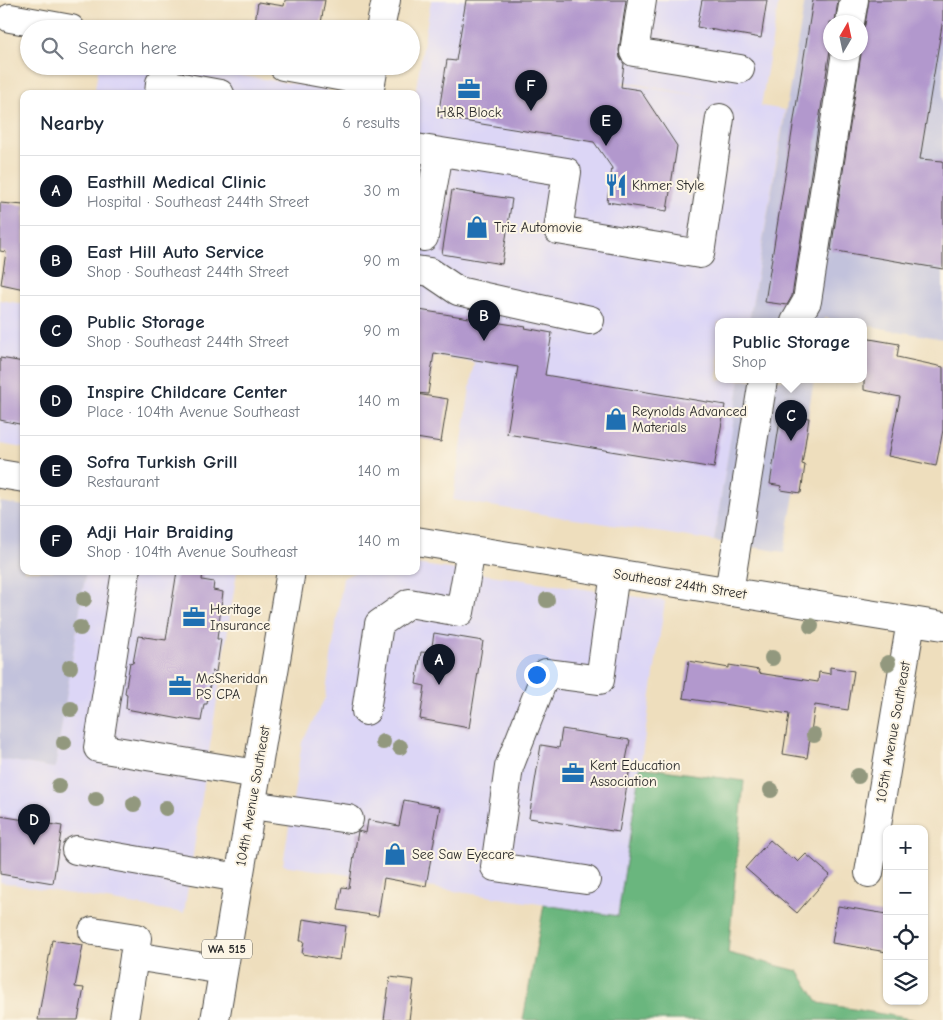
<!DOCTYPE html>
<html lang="en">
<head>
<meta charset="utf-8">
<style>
	body { margin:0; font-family:"Comic Neue",sans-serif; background:#f6f6f7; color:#1f2937 }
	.controls { position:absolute; right:15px; bottom:15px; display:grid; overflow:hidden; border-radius:10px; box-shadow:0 1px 4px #0004 }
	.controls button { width:45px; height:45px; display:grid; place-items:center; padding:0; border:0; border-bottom:1px solid #e0e1e3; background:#fff; color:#1f2937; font:25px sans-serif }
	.compass { position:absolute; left:823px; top:15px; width:45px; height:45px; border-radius:50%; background:#fff; box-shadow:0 1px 4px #0004; rotate:9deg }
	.you { position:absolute; left:536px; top:674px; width:18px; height:18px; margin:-12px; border:4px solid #fff; border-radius:50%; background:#1a73e8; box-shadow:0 0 0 8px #1a73e833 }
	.badge { display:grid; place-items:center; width:32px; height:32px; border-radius:50%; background:#111827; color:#fff; font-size:16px; font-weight:700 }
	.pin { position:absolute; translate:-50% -41px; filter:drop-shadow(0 1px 2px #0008) }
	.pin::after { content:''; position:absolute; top:26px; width:18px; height:15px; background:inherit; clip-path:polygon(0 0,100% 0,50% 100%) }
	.popup { position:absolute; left:715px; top:318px; width:152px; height:65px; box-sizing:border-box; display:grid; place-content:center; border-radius:10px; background:#fff; filter:drop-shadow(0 1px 4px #0005); font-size:16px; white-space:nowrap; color:#747a83 }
	.popup b { font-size:19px; color:#1f2937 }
	.popup::after { content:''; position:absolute; left:50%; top:100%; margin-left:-10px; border:10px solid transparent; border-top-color:#fff }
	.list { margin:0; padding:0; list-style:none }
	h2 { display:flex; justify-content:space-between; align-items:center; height:65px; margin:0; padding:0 20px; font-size:21px }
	h2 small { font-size:16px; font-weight:400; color:#747a83 }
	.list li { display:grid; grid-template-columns:32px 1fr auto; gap:15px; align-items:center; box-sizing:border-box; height:70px; padding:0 20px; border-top:1px solid #e0e1e3 }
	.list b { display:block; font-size:19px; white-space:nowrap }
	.list p { margin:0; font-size:16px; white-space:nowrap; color:#747a83 }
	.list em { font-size:16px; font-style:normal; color:#747a83 }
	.icon { flex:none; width:28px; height:28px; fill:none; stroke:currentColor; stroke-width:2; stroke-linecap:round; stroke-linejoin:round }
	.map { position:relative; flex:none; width:943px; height:1020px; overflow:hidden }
	.search { position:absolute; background:#fff; box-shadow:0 1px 4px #0004; left:20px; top:20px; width:400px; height:55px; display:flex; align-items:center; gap:12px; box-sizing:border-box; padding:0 18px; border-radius:28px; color:#747a83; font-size:19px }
	.panel { position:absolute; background:#fff; box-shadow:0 1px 4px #0004; left:20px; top:90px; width:400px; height:485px; border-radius:10px }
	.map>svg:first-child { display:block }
</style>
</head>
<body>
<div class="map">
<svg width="943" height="1020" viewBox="0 0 943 1020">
	<rect width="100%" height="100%" fill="#fcf5e5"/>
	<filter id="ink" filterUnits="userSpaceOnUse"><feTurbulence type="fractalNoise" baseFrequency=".02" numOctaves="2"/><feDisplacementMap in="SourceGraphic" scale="10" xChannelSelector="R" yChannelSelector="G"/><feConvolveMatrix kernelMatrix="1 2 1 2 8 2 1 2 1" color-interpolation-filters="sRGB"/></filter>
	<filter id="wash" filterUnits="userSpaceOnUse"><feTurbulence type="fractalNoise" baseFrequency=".0096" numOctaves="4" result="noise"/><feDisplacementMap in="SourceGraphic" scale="20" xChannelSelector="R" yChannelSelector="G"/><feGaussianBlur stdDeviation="1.12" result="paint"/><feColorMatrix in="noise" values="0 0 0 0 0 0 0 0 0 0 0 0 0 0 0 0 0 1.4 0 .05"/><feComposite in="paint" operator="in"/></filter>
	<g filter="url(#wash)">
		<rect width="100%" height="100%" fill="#eedebd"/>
		<!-- built -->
		<path fill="#dcd6f6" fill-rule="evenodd" d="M431 0H779L761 106 785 110 749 322H718V380H740L714 541 453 500 474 362 416 352V94H415ZM443 54 613 80 707 97H706Z
			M99 66H180L328 89 327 94H94Z
			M0 300 24 304V448L0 444Z
			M416 564 665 601 618 916 283 865 302 742 325 698 343 578 357 571H416Z
			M86 571H237L184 913 0 882V759L55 768Z"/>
		<!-- industrial -->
		<path fill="#c2c2dc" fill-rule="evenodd" d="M805 0H943V339L864 325V322H848L825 318 824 322H749ZM830 22H860V52H830Z
			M740 380H814L784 552 714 541Z
			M0 502 24 506V571H86L55 768 0 759Z"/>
		<!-- forest -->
		<path fill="#6bb67e" stroke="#4b7054" d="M640 767 744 781 728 953 798 971 819 1003 916 1020H523L544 905 618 916Z"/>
		<g id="blocks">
			<!-- building -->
			<path fill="#b298cd" d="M285 0H325L320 29H254L258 2 284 6Z
				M466 0H626L619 50 620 58 624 64 621 87 640 90 677 146 667 211 607 202 612 168 594 142 438 117 447 60 456 61Z
				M702 0H767L761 38 697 27Z
				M813 0H838L835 22H830V50L792 296 787 305 765 302Z
				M869 0H943V19L920 159 943 161V269L831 250 861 54 860 33 865 25Z
				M452 190 512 199 502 264 442 254Z
				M0 203 24 205V289L1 284 6 252 0 251Z
				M419 310 526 327 525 328 552 333 545 375 725 405 714 468 507 434 518 367 434 353 428 394 416 393V328Z
				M864 338 899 344 897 357 943 367V430L936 466 888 456 900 397 864 390Z
				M0 358 24 362V425L0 420Z
				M416 394 448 399 441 442 416 438Z
				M781 414 809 418 802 464 805 465 801 493 781 490 782 486 770 484Z
				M177 571H203L202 580 214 582 213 590 223 592 217 639H221L216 672 212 671 207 704H204L201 721 181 718 180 719 126 709 127 694 125 693 130 662 133 663 138 636 166 640Z
				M434 633 483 641 469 728 420 719 425 686 416 684 421 652 431 653Z
				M689 661 729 668V665L759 670 758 673 818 682 819 672 830 674V667L854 671 848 710 815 705 807 758 783 754 789 714 683 698Z
				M562 729 630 740 626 760 631 761 619 832 529 818 541 745 559 748Z
				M404 800 440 807 426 886 384 878 378 916 338 910 342 887 349 888 358 831 366 833 368 820 399 826Z
				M0 816 62 826 53 883 0 874Z
				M770 840 792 859 793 857 798 862 806 854 830 875 797 913 745 868Z
				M838 906 887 914V952L832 943Z
				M303 919 346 926 343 948 341 947 339 960 302 954 304 941H300Z
				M52 940 83 945 75 987 84 988 78 1020H38Z
				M390 977 414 980 409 1020H384Z"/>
		</g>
	</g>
	<g filter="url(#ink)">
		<use href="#blocks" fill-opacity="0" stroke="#484641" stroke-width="1"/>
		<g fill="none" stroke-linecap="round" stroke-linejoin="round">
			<defs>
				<path id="minor" d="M642 0 634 52 740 69
					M10 18 71 29
					M850 22 854 0
					M283 66 371 82
					M159 94 160 83 220 94
					M416 148 567 172 558 230 700 254 720 118
					M424 237 439 152
					M416 270 430 272 458 291 590 320
					M795 322 807 301 846 52
					M0 474 24 478
					M416 541 943 626
					M126 571 98 748 257 774
					M729 592 763 380
					M366 711 379 624 409 603 460 612 471 550
					M251 805 349 819
					M76 850 239 878
					M869 873 911 621
					M586 880 495 867 509 767 546 673 600 680 615 573
					M93 931 137 938 124 1020
					M134 956 223 970"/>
				<path id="major" d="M380 29 386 0
					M369 94 374 66
					M215 1020 291 571"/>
			</defs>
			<!-- minor casing -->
			<use href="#minor" stroke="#484641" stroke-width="30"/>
			<!-- major casing -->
			<use href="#major" stroke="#484641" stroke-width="30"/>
			<!-- minor -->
			<use href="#minor" stroke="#fff" stroke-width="28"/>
			<!-- major -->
			<use href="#major" stroke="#fff" stroke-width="28"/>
		</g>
		<!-- trees -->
		<g fill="#92987e">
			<circle cx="84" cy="599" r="8"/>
			<circle cx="547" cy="600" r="8"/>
			<circle cx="811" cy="626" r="8"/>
			<circle cx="80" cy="628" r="8"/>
			<circle cx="772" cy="658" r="8"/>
			<circle cx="888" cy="663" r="8"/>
			<circle cx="70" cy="667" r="8"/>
			<circle cx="71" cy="709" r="8"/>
			<circle cx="814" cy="735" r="8"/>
			<circle cx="383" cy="742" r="8"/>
			<circle cx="64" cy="743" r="8"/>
			<circle cx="400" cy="747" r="8"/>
			<circle cx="858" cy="776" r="8"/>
			<circle cx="59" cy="786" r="8"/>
			<circle cx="771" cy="790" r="8"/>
			<circle cx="96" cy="799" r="8"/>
			<circle cx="134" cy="804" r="8"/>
			<circle cx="166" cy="808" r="8"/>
		</g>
	</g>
	<!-- icons -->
	<defs>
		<symbol id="office-bare" viewBox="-9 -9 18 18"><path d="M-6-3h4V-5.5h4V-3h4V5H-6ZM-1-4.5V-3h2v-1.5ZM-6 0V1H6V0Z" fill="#1f6fb2" stroke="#fcf5e5" stroke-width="2.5" paint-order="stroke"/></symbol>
		<symbol id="restaurant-bare" viewBox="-9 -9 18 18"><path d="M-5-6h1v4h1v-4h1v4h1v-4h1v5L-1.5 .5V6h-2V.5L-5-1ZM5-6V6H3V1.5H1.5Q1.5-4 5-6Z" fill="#1f6fb2" stroke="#fcf5e5" stroke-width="2.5" paint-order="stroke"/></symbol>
		<symbol id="shop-bare" viewBox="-9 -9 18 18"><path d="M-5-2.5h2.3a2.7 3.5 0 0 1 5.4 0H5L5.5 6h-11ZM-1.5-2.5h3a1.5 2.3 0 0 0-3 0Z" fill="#1f6fb2" stroke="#fcf5e5" stroke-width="2.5" paint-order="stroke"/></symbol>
	</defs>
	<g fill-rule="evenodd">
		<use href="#office-bare" x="453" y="73" width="32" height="32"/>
		<use href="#restaurant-bare" x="600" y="169" width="32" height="32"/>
		<use href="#shop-bare" x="461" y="211" width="32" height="32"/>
		<use href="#shop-bare" x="600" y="403" width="32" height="32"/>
		<use href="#office-bare" x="178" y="601" width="32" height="32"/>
		<use href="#office-bare" x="164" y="670" width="32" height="32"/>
		<use href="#office-bare" x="557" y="757" width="32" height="32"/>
		<use href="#shop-bare" x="379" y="838" width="32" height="32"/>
	</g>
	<g text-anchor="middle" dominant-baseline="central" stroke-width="4" stroke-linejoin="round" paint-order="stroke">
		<!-- shield labels -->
		<rect fill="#fcf5e5" stroke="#6a6863" stroke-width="1" x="202" y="939.5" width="50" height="19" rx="4"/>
		<g font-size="12" font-weight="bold" fill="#2b2b2b">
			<text x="227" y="949">WA 515</text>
		</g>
		<!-- poi labels -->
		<g font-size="14" fill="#2b2b2b" stroke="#fcf5e5" text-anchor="start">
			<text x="469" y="112" text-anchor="middle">H&amp;R Block</text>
			<text x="632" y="185">Khmer Style</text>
			<text x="494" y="227">Triz Automovie</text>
			<text x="632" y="411">Reynolds Advanced<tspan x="632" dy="16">Materials</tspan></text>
			<text x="210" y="609">Heritage<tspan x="210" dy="16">Insurance</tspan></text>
			<text x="196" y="678">McSheridan<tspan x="196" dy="16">PS CPA</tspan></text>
			<text x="590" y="765">Kent Education<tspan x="590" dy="16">Association</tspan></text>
			<text x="412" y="854">See Saw Eyecare</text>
		</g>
		<!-- street labels -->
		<g font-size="14" fill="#2b2b2b" stroke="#fcf5e5">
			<text transform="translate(680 584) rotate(9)">Southeast 244th Street</text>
			<text transform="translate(893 732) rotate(-80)">105th Avenue Southeast</text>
			<text transform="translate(253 796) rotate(-80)">104th Avenue Southeast</text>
		</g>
	</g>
</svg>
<div class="controls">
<button>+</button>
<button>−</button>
<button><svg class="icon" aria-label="locate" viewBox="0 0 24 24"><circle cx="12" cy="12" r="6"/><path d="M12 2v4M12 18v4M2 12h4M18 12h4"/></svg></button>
<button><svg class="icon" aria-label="layers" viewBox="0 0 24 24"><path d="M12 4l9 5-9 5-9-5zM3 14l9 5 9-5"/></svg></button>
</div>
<svg class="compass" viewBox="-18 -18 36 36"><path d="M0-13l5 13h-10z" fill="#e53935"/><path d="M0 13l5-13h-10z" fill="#747a83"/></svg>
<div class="you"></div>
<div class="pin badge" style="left:439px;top:685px">A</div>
<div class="pin badge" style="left:484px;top:341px">B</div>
<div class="pin badge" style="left:791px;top:441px">C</div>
<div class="popup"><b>Public Storage</b>Shop</div>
<div class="pin badge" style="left:34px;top:845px">D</div>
<div class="pin badge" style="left:606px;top:146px">E</div>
<div class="pin badge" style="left:531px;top:111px">F</div>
<div class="search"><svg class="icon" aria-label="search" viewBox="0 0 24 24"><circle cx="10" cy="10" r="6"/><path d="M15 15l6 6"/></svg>Search here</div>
<section class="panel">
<h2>Nearby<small>6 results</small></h2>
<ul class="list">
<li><span class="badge">A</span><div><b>Easthill Medical Clinic</b><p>Hospital · Southeast 244th Street</p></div><em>30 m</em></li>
<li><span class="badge">B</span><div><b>East Hill Auto Service</b><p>Shop · Southeast 244th Street</p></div><em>90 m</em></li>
<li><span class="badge">C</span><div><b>Public Storage</b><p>Shop · Southeast 244th Street</p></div><em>90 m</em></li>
<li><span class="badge">D</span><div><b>Inspire Childcare Center</b><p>Place · 104th Avenue Southeast</p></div><em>140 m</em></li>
<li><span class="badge">E</span><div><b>Sofra Turkish Grill</b><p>Restaurant</p></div><em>140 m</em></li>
<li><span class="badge">F</span><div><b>Adji Hair Braiding</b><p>Shop · 104th Avenue Southeast</p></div><em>140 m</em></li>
</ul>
</section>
</div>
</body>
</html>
